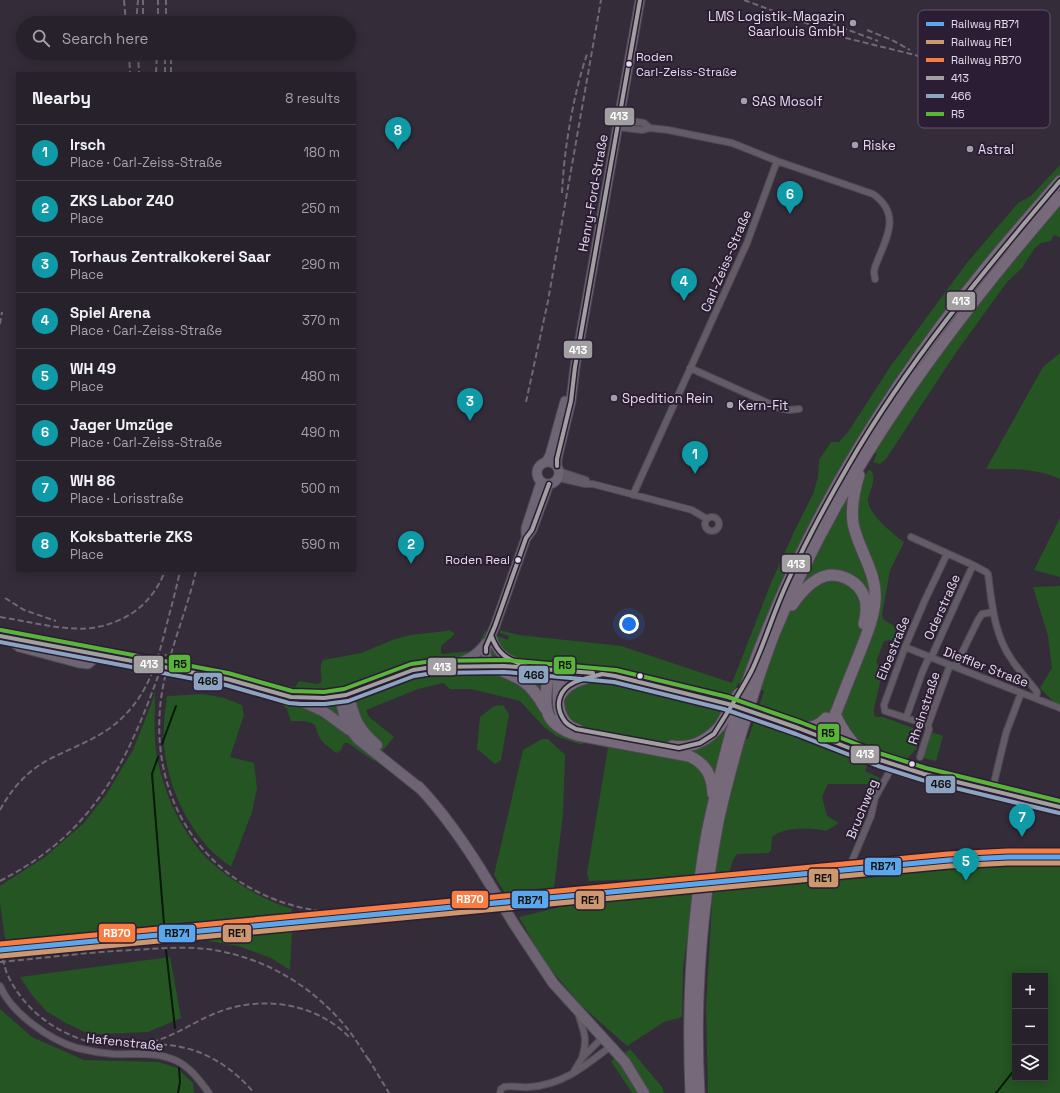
<!DOCTYPE html>
<html lang="en">
<head>
<meta charset="utf-8">
<style>
	body { margin:0; font-family:"Space Grotesk",sans-serif; background:#2f2933; color:#f1f3f6 }
	.controls { position:absolute; right:12px; bottom:12px; display:grid; overflow:hidden; border-radius:0px; box-shadow:0 2px 10px #0003 }
	.controls button { width:36px; height:36px; display:grid; place-items:center; padding:0; border:0; border-bottom:1px solid #433e47; background:#27212b; color:#f1f3f6; font:20px sans-serif }
	.you { position:absolute; left:629px; top:624px; width:14px; height:14px; margin:-10px; border:3px solid #fff; border-radius:50%; background:#1a73e8; box-shadow:0 0 0 6px #1a73e833 }
	.badge { display:grid; place-items:center; width:26px; height:26px; border-radius:50%; background:#0b8043; color:#fff; font-size:13px; font-weight:700 }
	.pin { position:absolute; translate:-50% -33px; filter:drop-shadow(0 1px 2px #0008) }
	.pin::after { content:''; position:absolute; top:21px; width:14px; height:12px; background:inherit; clip-path:polygon(0 0,100% 0,50% 100%) }
	.list { margin:0; padding:0; list-style:none }
	h2 { display:flex; justify-content:space-between; align-items:center; height:52px; margin:0; padding:0 16px; font-size:17px }
	h2 small { font-size:13px; font-weight:400; color:#a4a3a9 }
	.list li { display:grid; grid-template-columns:26px 1fr auto; gap:12px; align-items:center; box-sizing:border-box; height:56px; padding:0 16px; border-top:1px solid #433e47 }
	.list b { display:block; font-size:15px; white-space:nowrap }
	.list p { margin:0; font-size:13px; white-space:nowrap; color:#a4a3a9 }
	.list em { font-size:13px; font-style:normal; color:#a4a3a9 }
	.icon { flex:none; width:22px; height:22px; fill:none; stroke:currentColor; stroke-width:2; stroke-linecap:round; stroke-linejoin:round }
	.map { position:relative; flex:none; width:1060px; height:1093px; overflow:hidden }
	.search { position:absolute; background:#27212b; box-shadow:0 2px 10px #0003; left:16px; top:16px; width:340px; height:44px; display:flex; align-items:center; gap:10px; box-sizing:border-box; padding:0 14px; border-radius:22px; color:#a4a3a9; font-size:15px }
	.panel { position:absolute; background:#27212b; box-shadow:0 2px 10px #0003; left:16px; top:72px; width:340px; height:500px; border-radius:0px }
	.map>svg:first-child { display:block }
</style>
</head>
<body>
<div class="map">
<svg width="1060" height="1093" viewBox="0 0 1060 1093">
	<rect width="100%" height="100%" fill="#342c39"/>
	<!-- green -->
	<path fill="#255523" fill-rule="evenodd" d="M1060 165V237L1054 235 1051 241 1041 243 1034 249 1022 268 1007 282 955 354 886 459 880 464 873 462 877 454 856 442 843 463 865 476 869 469 872 472C876 482 870 489 868 499 866 512 894 535 904 542L890 570 882 615 884 620 901 630V634L898 639 884 641 876 662 881 669 882 674 874 708V715L876 717H883L921 731C923 744 913 753 904 762L874 750 865 771 880 778 877 784H828L822 797 827 816 839 823 826 831C812 827 783 827 772 837L771 850 768 853 737 854 733 860 728 877 713 878 696 877 589 881 587 873 608 748 584 742 583 744H579L556 736 544 727 520 701 471 689H450L443 683 418 689 366 710 369 717 394 737 374 761 348 743H344L341 750 337 753C324 744 319 741 315 725 308 720 299 721 291 721L287 709 283 705 287 686 295 687 299 681 316 684 321 683C323 673 318 671 323 660L361 653 395 639 411 635 446 631 450 630 455 634 441 646V653L443 654 472 651 478 646 485 631 508 640 509 636 500 633V630L519 635 621 646 732 683 771 583 794 532 813 494 818 477 819 460 831 442H839L848 432 890 367 966 264 1018 203 1031 196ZM738 683 764 691 748 739 731 733 720 726 724 711Z
		M1060 353V479C1037 468 1011 469 986 469L1043 367Z
		M1060 518V577L1034 570Z
		M1060 586V704L1054 702 1040 688 1052 668 1048 636 1033 587Z
		M155 692C155 712 153 736 157 756 162 786 175 817 193 842 213 871 259 899 292 909L291 915 155 928 6 946 0 903V886L45 857 83 824 106 795 133 750 151 705Z
		M203 694 224 698 242 705 244 715 230 757 254 763 257 788 252 812 231 867C223 860 213 854 206 845 182 817 166 779 164 742 163 727 165 711 167 696Z
		M503 705 509 714 501 760 495 764 477 749 480 717 494 706Z
		M931 732 943 736 936 761 923 758Z
		M542 739H548L565 755 563 814 554 888 505 893 494 875 523 750Z
		M1020 863H1060V1093H708L706 1008 712 902 714 889 950 867ZM1015 976H1045V1078H1015Z
		M694 893 683 968 682 1017 664 1022 627 1046 582 1006 545 963 519 917 572 904 635 900 667 895Z
		M292 931 290 970 271 958 238 946 198 939Z
		M170 957 181 1018 148 1032 103 1034 87 1033 66 1023 46 1011 32 995 20 977Z
		M0 1009 32 1037 84 1060 159 1062 177 1068 193 1083 194 1093H0Z
		M630 1049 662 1087 664 1093H632L611 1061Z"/>
	<g fill="none" stroke-linecap="round" stroke-linejoin="round">
		<!-- stream -->
		<path stroke="#071908" stroke-width="2" d="M162 744 176 706
			M158 757 152 774 164 924
			M166 950 175 1028
			M178 1093 180 1082 179 1068
			M996 1093 1015 1069"/>
		<defs>
			<path id="street" d="M619 119 644 123 650 128
				M617 127 642 130 650 128 668 130 732 143 777 161 873 194C903 215 885 240 875 267L874 272 875 279
				M690 368 779 408 789 410 799 409
				M559 471 586 480
				M559 478 585 484H593L692 510 707 519
				M633 495 747 243 777 161
				M705 524a7 7 0 1 1 14 0a7 7 0 1 1-14 0Z
				M911 537 973 565 986 572 988 574C992 604 994 635 1012 660 1019 671 1029 681 1037 692L1036 698
				M905 647 950 665 1060 708
				M931 658 973 565
				M955 667 978 620 982 614 993 612
				M906 718 922 673 929 657
				M928 725 888 712 885 711 884 705 905 647 925 600 947 554
				M920 757 929 729 928 725 950 665
				M992 791 1006 733 1021 693
				M852 861 871 816 875 798 893 765
				M0 986C11 1013 50 1040 77 1048 89 1051 101 1053 113 1054 136 1055 156 1051 177 1061 191 1068 200 1081 209 1093
				M578 1013C584 1033 588 1037 582 1058
				M573 1073 582 1058 603 1037
				M500 1093 501 1089 504 1087C512 1085 520 1088 529 1087 563 1085 585 1066 611 1046"/>
			<path id="secondary" d="M537 473a11 11 0 1 1 22 0a11 11 0 1 1-22 0Z
				M546 462 550 455 565 401
				M557 466V459L571 401 575 367 640 0
				M526 535V528L541 482
				M491 635C498 656 506 659 525 666
				M0 636 139 663
				M8 638 19 647 79 663 88 664 93 660 95 655
				M451 666C468 659 474 658 486 643
				M489 666 486 654V647L495 626 526 538 532 530 549 484
				M180 671 227 679 291 697 324 698 340 696
				M826 739 893 765 924 774 1060 807"/>
			<path id="primary" d="M348 694C355 719 357 728 377 745
				M291 697 323 711 349 730
				M418 786C446 815 468 848 489 883
				M422 790 358 739C346 726 343 713 340 696L348 694 395 676 413 670 433 667 504 666 559 670 615 676 726 703 825 739
				M514 924 553 983 625 1062 644 1093"/>
			<path id="highway" d="M792 605C799 595 807 585 818 579 836 569 859 580 865 599 867 607 866 616 864 624
				M489 666C519 677 529 680 545 708
				M549 669C545 703 538 723 577 735L689 756C706 764 712 775 713 794
				M559 670C559 691 552 723 578 730
				M746 686C755 658 767 631 778 604 831 481 905 367 989 264 1012 236 1036 209 1060 181
				M755 688C761 670 767 652 774 634 840 472 946 329 1060 197
				M559 698C566 681 586 678 602 674
				M835 714C842 730 850 741 862 753
				M798 728C809 728 818 727 826 718
				M819 736 826 720
				M826 739C836 712 847 684 858 657 865 639 873 621 875 602 878 573 858 550 853 523 851 507 854 491 859 475
				M672 746C692 749 707 741 720 726
				M691 1093C687 1006 692 919 707 833 714 800 722 766 731 733
				M699 1093C694 1003 701 910 718 822 724 793 732 765 740 736"/>
		</defs>
		<!-- street casing -->
		<use href="#street" stroke="#4f4954" stroke-width="8"/>
		<!-- secondary casing -->
		<use href="#secondary" stroke="#4f4954" stroke-width="11"/>
		<!-- primary casing -->
		<use href="#primary" stroke="#4f4954" stroke-width="12"/>
		<!-- highway casing -->
		<use href="#highway" stroke="#4f4954" stroke-width="13"/>
		<!-- street -->
		<use href="#street" stroke="#635c67" stroke-width="6"/>
		<!-- secondary -->
		<use href="#secondary" stroke="#6e6574" stroke-width="9"/>
		<!-- primary -->
		<use href="#primary" stroke="#6d6373" stroke-width="10"/>
		<!-- highway -->
		<use href="#highway" stroke="#75697a" stroke-width="11"/>
		<!-- rail -->
		<path stroke="#706974" stroke-width="2" stroke-dasharray="6 3" stroke-linecap="butt" d="M124 0 126 23
			M744 0 846 38 915 55 1029 98
			M816 18 878 41
			M136 23 138 0
			M143 23V0
			M158 23V0
			M166 23V0
			M867 30 892 40 910 50
			M129 53 130 73
			M138 53 139 73
			M156 73 157 53
			M165 73V53
			M171 73V53
			M562 193C564 149 573 96 587 54
			M0 324 2 312
			M526 402 548 301 601 0
			M196 571C186 614 167 655 161 699 146 818 228 912 348 913L620 887 691 885
			M5 598 24 610 56 621
			M0 617C28 621 70 633 97 627 110 625 123 619 134 612 148 602 159 587 165 571
			M0 810C13 786 31 767 56 756 74 747 93 740 110 728 145 702 156 668 166 627 171 608 176 590 180 571
			M0 881C19 871 37 860 54 846 115 796 140 727 166 654
			M0 950C2 957 4 964 6 971 24 1015 70 1044 117 1046 138 1046 160 1042 181 1047 210 1053 235 1070 254 1093
			M0 962C44 958 89 952 133 950 153 949 174 947 194 948 249 951 301 977 338 1018 351 1031 360 1047 370 1062
			M152 1042C177 1035 193 1022 216 1013 260 995 315 1002 349 1037
			M368 1058 389 1093"/>
		<defs>
			<path id="secondary-bridge" d="M139 663 180 671"/>
			<path id="primary-bridge" d="M489 883 514 924"/>
			<path id="highway-bridge" d="M720 726 739 693
				M731 733 746 686
				M740 736 755 688"/>
		</defs>
		<!-- secondary-bridge casing -->
		<use href="#secondary-bridge" stroke="#4f4954" stroke-width="11" stroke-linecap="butt"/>
		<!-- primary-bridge casing -->
		<use href="#primary-bridge" stroke="#4f4954" stroke-width="12" stroke-linecap="butt"/>
		<!-- highway-bridge casing -->
		<use href="#highway-bridge" stroke="#4f4954" stroke-width="13" stroke-linecap="butt"/>
		<!-- secondary-bridge -->
		<use href="#secondary-bridge" stroke="#6e6574" stroke-width="9"/>
		<!-- primary-bridge -->
		<use href="#primary-bridge" stroke="#6d6373" stroke-width="10"/>
		<!-- highway-bridge -->
		<use href="#highway-bridge" stroke="#75697a" stroke-width="11"/>
		<defs>
			<path id="bus-1" d="M557 466V459L571 401 575 367 640 0
				M491 635C498 655 507 659 526 666
				M0 636 227 679 291 697 324 698 346 695 413 670 433 667 504 666 593 673
				M486 652V647L495 626 526 538 532 530 549 484
				M602 674 615 676 732 705 714 734 700 743 679 748 576 729C572 727 566 724 564 720 554 705 559 689 575 682 584 678 593 677 602 674Z
				M732 705 798 728 880 760 924 774 1060 807
				M732 705C739 693 746 682 752 670 765 642 774 611 787 583 805 543 826 504 848 466 907 363 983 272 1060 181"/>
			<path id="bus-2" d="M0 642 226 685 289 703 301 704H325L348 701 414 676 433 673 504 672 614 682 724 709 796 734 878 766 922 780 1059 813"/>
			<path id="bus-3" d="M1 630 228 673 292 691 324 692 344 689 411 664 433 661 505 660 616 670 728 697 800 722 882 754 926 768 1060 801"/>
		</defs>
		<!-- bus-1 casing -->
		<use href="#bus-1" stroke="#2b1d33" stroke-width="7"/>
		<!-- bus-2 casing -->
		<use href="#bus-2" stroke="#2b1d33" stroke-width="7"/>
		<!-- bus-3 casing -->
		<use href="#bus-3" stroke="#2b1d33" stroke-width="7"/>
		<!-- bus-1 -->
		<use href="#bus-1" stroke="#a29fa0" stroke-width="4"/>
		<!-- bus-2 -->
		<use href="#bus-2" stroke="#8ca4bf" stroke-width="4"/>
		<!-- bus-3 -->
		<use href="#bus-3" stroke="#59b53a" stroke-width="4"/>
		<defs>
			<path id="rail-1" d="M0 950 949 860 1008 857H1060"/>
			<path id="rail-2" d="M1 956 949 866 1008 863H1060"/>
			<path id="rail-3" d="M0 944 948 854 1008 851H1060"/>
		</defs>
		<!-- rail-1 casing -->
		<use href="#rail-1" stroke="#2b1d33" stroke-width="8"/>
		<!-- rail-2 casing -->
		<use href="#rail-2" stroke="#2b1d33" stroke-width="8"/>
		<!-- rail-3 casing -->
		<use href="#rail-3" stroke="#2b1d33" stroke-width="8"/>
		<!-- rail-1 -->
		<use href="#rail-1" stroke="#5aa8eb" stroke-width="5"/>
		<!-- rail-2 -->
		<use href="#rail-2" stroke="#cd976f" stroke-width="5"/>
		<!-- rail-3 -->
		<use href="#rail-3" stroke="#f77d43" stroke-width="5"/>
	</g>
	<!-- markers -->
	<g fill="#a69eac" stroke="#2b1d33" stroke-width="1.5">
		<circle cx="853" cy="23" r="4"/>
		<circle cx="744" cy="101" r="4"/>
		<circle cx="855" cy="145" r="4"/>
		<circle cx="970" cy="149" r="4"/>
		<circle cx="614" cy="398" r="4"/>
		<circle cx="730" cy="405" r="4"/>
	</g>
	<g fill="#e4dbea" stroke="#2b1d33" stroke-width="1.5">
		<circle cx="629" cy="64" r="3.5"/>
		<circle cx="518" cy="560" r="3.5"/>
		<circle cx="640" cy="676" r="3.5"/>
		<circle cx="912" cy="764" r="3.5"/>
	</g>
	<g text-anchor="middle" dominant-baseline="central" stroke-width="4" stroke-linejoin="round" paint-order="stroke">
		<!-- bus labels -->
		<g font-size="12" fill="#e4dbea" stroke="#2b1d33" text-anchor="start">
			<text x="636" y="57">Roden<tspan x="636" dy="15">Carl-Zeiss-Straße</tspan></text>
			<text x="510" y="560" text-anchor="end">Roden Real</text>
		</g>
		<!-- poi labels -->
		<g font-size="13" fill="#e4dbea" stroke="#2b1d33" text-anchor="start">
			<text x="845" y="16" text-anchor="end">LMS Logistik-Magazin<tspan x="845" dy="15">Saarlouis GmbH</tspan></text>
			<text x="752" y="101">SAS Mosolf</text>
			<text x="863" y="145">Riske</text>
			<text x="978" y="149">Astral</text>
			<text x="622" y="398">Spedition Rein</text>
			<text x="738" y="405">Kern-Fit</text>
		</g>
		<!-- street labels -->
		<g font-size="13" fill="#e4dbea" stroke="#2b1d33">
			<text transform="translate(593 193) rotate(-80)">Henry-Ford-Straße</text>
			<text transform="translate(726 261) rotate(-67)">Carl-Zeiss-Straße</text>
			<text transform="translate(942 607) rotate(-66)">Oderstraße</text>
			<text transform="translate(893 648) rotate(-68)">Elbestraße</text>
			<text transform="translate(986 667) rotate(21)">Dieffler Straße</text>
			<text transform="translate(924 708) rotate(-72)">Rheinstraße</text>
			<text transform="translate(862 809) rotate(-68)">Bruchweg</text>
			<text transform="translate(125 1042) rotate(6)">Hafenstraße</text>
		</g>
	</g>
	<!-- legend -->
	<rect x="918" y="10" width="132" height="118" rx="6" fill="#2b1d33" stroke="#62566a" stroke-width="1"/>
	<rect x="926" y="22" width="18" height="4" fill="#5aa8eb"/>
	<rect x="926" y="40" width="18" height="4" fill="#cd976f"/>
	<rect x="926" y="58" width="18" height="4" fill="#f77d43"/>
	<rect x="926" y="76" width="18" height="4" fill="#a29fa0"/>
	<rect x="926" y="94" width="18" height="4" fill="#8ca4bf"/>
	<rect x="926" y="112" width="18" height="4" fill="#59b53a"/>
	<g font-size="11" fill="#e4dbea">
		<text x="951" y="28">Railway RB71</text>
		<text x="951" y="46">Railway RE1</text>
		<text x="951" y="64">Railway RB70</text>
		<text x="951" y="82">413</text>
		<text x="951" y="100">466</text>
		<text x="951" y="118">R5</text>
	</g>
	<g stroke="#2b1d33" stroke-width="1.5">
		<rect x="604" y="107" width="31" height="19" rx="4" fill="#a29fa0"/>
		<rect x="946" y="291" width="30" height="20" rx="4" fill="#a29fa0"/>
		<rect x="563" y="340" width="30" height="19" rx="4" fill="#a29fa0"/>
		<rect x="781" y="554" width="30" height="19" rx="4" fill="#a29fa0"/>
		<rect x="168" y="654" width="23" height="19" rx="4" fill="#59b53a"/>
		<rect x="133" y="655" width="31" height="19" rx="4" fill="#a29fa0"/>
		<rect x="553" y="656" width="23" height="19" rx="4" fill="#59b53a"/>
		<rect x="427" y="657" width="30" height="19" rx="4" fill="#a29fa0"/>
		<rect x="518" y="665" width="31" height="19" rx="4" fill="#8ca4bf"/>
		<rect x="193" y="672" width="30" height="19" rx="4" fill="#8ca4bf"/>
		<rect x="817" y="723" width="23" height="20" rx="4" fill="#59b53a"/>
		<rect x="850" y="745" width="30" height="19" rx="4" fill="#a29fa0"/>
		<rect x="925" y="775" width="31" height="19" rx="4" fill="#8ca4bf"/>
		<rect x="864" y="857" width="38" height="19" rx="4" fill="#5aa8eb"/>
		<rect x="808" y="868" width="31" height="20" rx="4" fill="#cd976f"/>
		<rect x="451" y="890" width="38" height="19" rx="4" fill="#f77d43"/>
		<rect x="511" y="890" width="38" height="19" rx="4" fill="#5aa8eb"/>
		<rect x="575" y="890" width="30" height="20" rx="4" fill="#cd976f"/>
		<rect x="98" y="923" width="38" height="20" rx="4" fill="#f77d43"/>
		<rect x="158" y="924" width="38" height="19" rx="4" fill="#5aa8eb"/>
		<rect x="222" y="924" width="30" height="19" rx="4" fill="#cd976f"/>
	</g>
	<g font-size="11" text-anchor="middle" font-weight="bold" fill="#fff">
		<text x="619" y="120">413</text>
		<text x="961" y="305">413</text>
		<text x="578" y="354">413</text>
		<text x="796" y="568">413</text>
		<text x="149" y="668">413</text>
		<text x="442" y="671">413</text>
		<text x="865" y="758">413</text>
		<text x="470" y="903">RB70</text>
		<text x="117" y="937">RB70</text>
	</g>
	<g font-size="11" text-anchor="middle" font-weight="bold" fill="#111">
		<text x="180" y="668">R5</text>
		<text x="565" y="669">R5</text>
		<text x="534" y="679">466</text>
		<text x="208" y="685">466</text>
		<text x="828" y="737">R5</text>
		<text x="941" y="788">466</text>
		<text x="883" y="870">RB71</text>
		<text x="823" y="882">RE1</text>
		<text x="530" y="904">RB71</text>
		<text x="590" y="904">RE1</text>
		<text x="177" y="937">RB71</text>
		<text x="237" y="937">RE1</text>
	</g>
</svg>
<div class="controls">
<button>+</button>
<button>−</button>
<button><svg class="icon" aria-label="layers" viewBox="0 0 24 24"><path d="M12 4l9 5-9 5-9-5zM3 14l9 5 9-5"/></svg></button>
</div>
<div class="you"></div>
<div class="pin badge" style="left:695px;top:474px;background:#0f9aa8">1</div>
<div class="pin badge" style="left:411px;top:564px;background:#0f9aa8">2</div>
<div class="pin badge" style="left:470px;top:421px;background:#0f9aa8">3</div>
<div class="pin badge" style="left:684px;top:301px;background:#0f9aa8">4</div>
<div class="pin badge" style="left:966px;top:881px;background:#0f9aa8">5</div>
<div class="pin badge" style="left:790px;top:214px;background:#0f9aa8">6</div>
<div class="pin badge" style="left:1022px;top:837px;background:#0f9aa8">7</div>
<div class="pin badge" style="left:398px;top:150px;background:#0f9aa8">8</div>
<div class="search"><svg class="icon" aria-label="search" viewBox="0 0 24 24"><circle cx="10" cy="10" r="6"/><path d="M15 15l6 6"/></svg>Search here</div>
<section class="panel">
<h2>Nearby<small>8 results</small></h2>
<ul class="list">
<li><span class="badge" style="background:#0f9aa8">1</span><div><b>Irsch</b><p>Place · Carl-Zeiss-Straße</p></div><em>180 m</em></li>
<li><span class="badge" style="background:#0f9aa8">2</span><div><b>ZKS Labor Z40</b><p>Place</p></div><em>250 m</em></li>
<li><span class="badge" style="background:#0f9aa8">3</span><div><b>Torhaus Zentralkokerei Saar</b><p>Place</p></div><em>290 m</em></li>
<li><span class="badge" style="background:#0f9aa8">4</span><div><b>Spiel Arena</b><p>Place · Carl-Zeiss-Straße</p></div><em>370 m</em></li>
<li><span class="badge" style="background:#0f9aa8">5</span><div><b>WH 49</b><p>Place</p></div><em>480 m</em></li>
<li><span class="badge" style="background:#0f9aa8">6</span><div><b>Jager Umzüge</b><p>Place · Carl-Zeiss-Straße</p></div><em>490 m</em></li>
<li><span class="badge" style="background:#0f9aa8">7</span><div><b>WH 86</b><p>Place · Lorisstraße</p></div><em>500 m</em></li>
<li><span class="badge" style="background:#0f9aa8">8</span><div><b>Koksbatterie ZKS</b><p>Place</p></div><em>590 m</em></li>
</ul>
</section>
</div>
</body>
</html>
